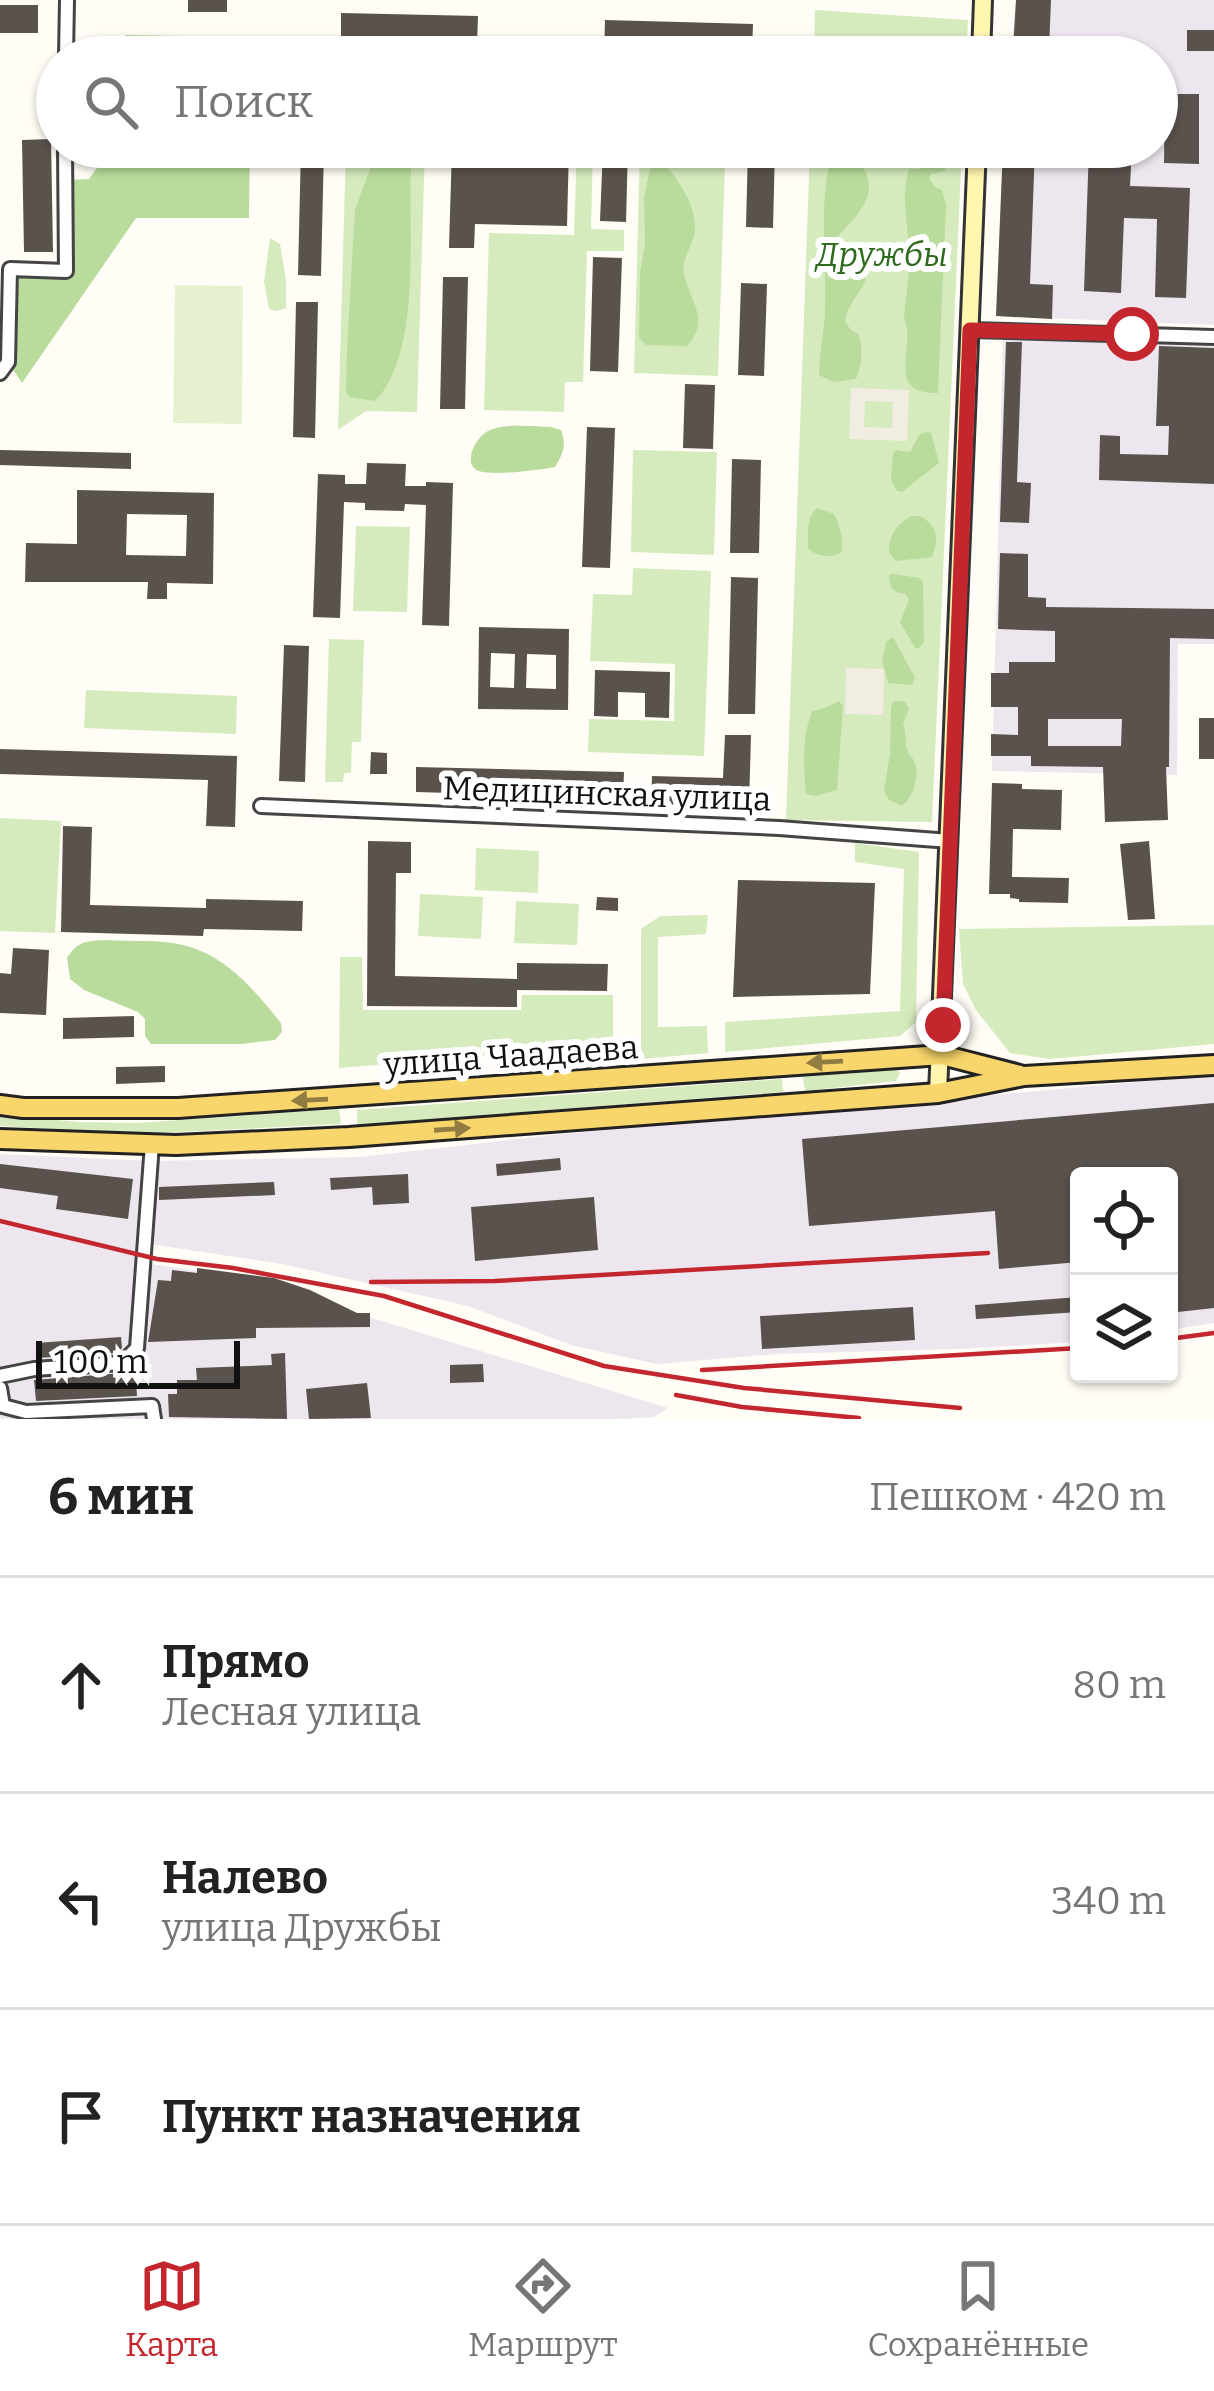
<!DOCTYPE html>
<html lang="ru">
<head>
<meta charset="utf-8">
<style>
	body { margin:0; font-family:Bitter,serif; background:#f6f6f6; color:#222 }
	.controls { position:absolute; right:36px; bottom:36px; display:grid; overflow:hidden; border-radius:12px; box-shadow:0 3px 9px #0004 }
	.controls button { width:108px; height:108px; display:grid; place-items:center; padding:0; border:0; border-bottom:3px solid #e0e0e0; background:#fff; color:#222; font:60px sans-serif }
	.scale { position:absolute; left:36px; bottom:30px; width:204px; box-sizing:border-box; padding-left:12px; border:6px solid #111; border-top:0; font-size:33px; line-height:42px; white-space:nowrap; color:#111; -webkit-text-stroke:9px #fff; paint-order:stroke }
	.stop { position:absolute; width:36px; height:36px; margin:-27px; border:9px solid #c4262e; border-radius:50%; background:#fff }
	.stop.end { background:#c4262e; border-color:#fff; box-shadow:0 3px 12px #0008 }
	.list { margin:0; padding:0; list-style:none }
	h2 { display:flex; justify-content:space-between; align-items:center; height:156px; margin:0; padding:0 48px; font-size:51px }
	h2 small { font-size:39px; font-weight:400; color:#767676 }
	.list li { display:grid; grid-template-columns:78px 1fr auto; gap:36px; align-items:center; box-sizing:border-box; height:216px; padding:0 48px; border-top:3px solid #e0e0e0 }
	.list b { display:block; font-size:45px; white-space:nowrap }
	.list p { margin:0; font-size:39px; white-space:nowrap; color:#767676 }
	.list em { font-size:39px; font-style:normal; color:#767676 }
	.icon { flex:none; width:66px; height:66px; fill:none; stroke:currentColor; stroke-width:2; stroke-linecap:round; stroke-linejoin:round }
	.map { position:relative; flex:none; width:1214px; height:1419px; overflow:hidden }
	.search { position:absolute; background:#fff; box-shadow:0 3px 9px #0004; left:36px; right:36px; top:36px; height:132px; display:flex; align-items:center; gap:30px; box-sizing:border-box; padding:0 42px; border-radius:66px; color:#767676; font-size:45px }
	.sheet { height:804px; background:#fff }
	nav { display:flex; justify-content:space-around; align-items:center; box-sizing:border-box; height:168px; border-top:3px solid #e0e0e0; background:#fff; font-size:33px; color:#767676 }
	nav a { display:grid; justify-items:center; gap:6px }
	nav .on { color:#c4262e }
	.map>svg:first-child { display:block }
</style>
</head>
<body>
<div class="map">
<svg width="1214" height="1419" viewBox="0 0 1214 1419">
	<rect width="100%" height="100%" fill="#fffdf5"/>
	<!-- industrial -->
	<path fill="#eee6ef" d="M1016 0H1214V325L996 316 1003 147H1157V57H1011Z
		M1003 338 1214 343V644H1178L1177 775 992 771Z
		M1214 1075V1323L1169 1330V1176H1079V1342L958 1349 777 1354 657 1364 571 1345 468 1306 282 1264 149 1244 144 1263 281 1283 362 1315 668 1408 654 1417 618 1419H0V1154L153 1161 359 1157 562 1134Z"/>
	<!-- green -->
	<path fill="#d5ebbd" d="M815 10 968 20 966 57H814Z
		M346 147H425L417 412 366 411 338 430Z
		M577 147H593L591 229 624 230V251H587L583 382H565L564 412 484 410 489 233 574 235Z
		M640 147H711V162L725 163 718 376 634 373Z
		M810 147H962L932 822 786 820Z
		M270 238 280 244 286 280V308L277 311 269 309 264 282Z
		M633 450 717 452 714 555 631 552Z
		M356 526 410 527 407 612 353 611Z
		M633 568 711 571 704 756 588 752 589 719 674 721 675 664 590 661 593 594 632 595Z
		M329 639 364 640 361 742H352L351 773H344L343 782H325Z
		M86 690 237 696 236 734 84 728Z
		M0 818 61 821 55 933 0 931Z
		M855 843 919 852 916 1022 900 1036 725 1052V1022L900 1011 904 869 855 862Z
		M476 848 539 851 538 893 475 890Z
		M420 894 483 897 481 939 418 936Z
		M516 901 579 904 577 945 514 943Z
		M708 915 706 934 658 937V1027L707 1026 708 1053 641 1059V929L660 916Z
		M1214 925V1044L1050 1059 1010 1053 976 1010 963 984 959 929Z
		M340 957H362L363 1010H521L522 995H613V1045L339 1068Z
		M895 1067 900 1073 896 1081 805 1091 802 1073Z
		M782 1079 783 1092 357 1125V1110Z
		M339 1109 341 1124 138 1134 0 1126V1115L79 1122 138 1123Z"/>
	<!-- forest -->
	<path fill="#b9dc9c" d="M125 35 251 37V57H125Z
		M112 147H250L249 218H136L22 383 8 362 10 269 65 271 66 180 89 179Z
		M378 147H410L411 164C408 227 422 355 375 401L349 397 346 391 347 348 355 210Z
		M844 147C850 156 860 162 865 171 878 197 855 218 839 235 840 251 851 248 862 254 877 288 850 292 845 321L850 329 859 335C863 350 862 364 856 379L833 382 819 375C819 352 825 331 825 309 827 256 817 200 834 148Z
		M934 150 946 164 945 171 931 174 929 178 935 187 942 190 946 205 938 393C883 393 917 348 904 317 906 294 911 270 909 247 907 220 901 196 909 169H920L929 152Z
		M660 161C676 174 696 205 695 228 695 245 681 256 684 274 690 304 711 318 687 346L646 345 639 338 640 273 645 244 644 199 651 163Z
		M551 427 561 430C567 445 563 454 555 467 540 470 493 476 479 471 473 469 470 464 471 457 471 449 479 437 485 433 501 422 532 427 551 427Z
		M927 432 931 433 939 463 902 492 896 490 891 479 893 453 896 450 910 452 919 435Z
		M817 508 834 514C840 526 844 539 841 553 830 558 818 557 808 549 808 534 806 517 817 508Z
		M911 516H920C938 526 939 539 932 557L896 561 889 553C888 536 897 524 911 516Z
		M892 574 920 578 923 582 924 642 919 648H915L900 622 909 600 906 594C894 592 889 589 889 575Z
		M893 637 915 678 912 685 888 683 882 661 886 642Z
		M839 701 843 706 837 790 816 796 806 794C803 767 802 737 812 711L822 709Z
		M899 701H905L909 709 903 723C907 733 904 743 908 752 909 755 913 758 914 761 920 775 914 796 902 806L889 800 884 791 890 753 891 707 893 702Z
		M105 940C131 942 159 939 183 945 226 955 255 991 281 1023L282 1032 275 1040 242 1044H151L145 1036V1019L138 1012 84 990 70 979 67 958C78 941 86 941 105 940Z"/>
	<!-- pitch -->
	<path fill="#e6f2cf" d="M175 285 243 286 242 424 173 423Z"/>
	<!-- plaza -->
	<path fill="#f1ede2" fill-rule="evenodd" d="M851 388 909 390 907 441 849 439ZM865 401 893 402 892 428 864 427Z
		M846 668 884 669 883 715 845 714Z"/>
	<!-- building -->
	<path fill="#5a524d" fill-rule="evenodd" d="M188 0H227V12H188Z
		M1016 0H1051L1049 50 1013 49Z
		M0 5H38V33H0Z
		M341 13 478 16 477 43 341 39Z
		M605 20 753 24 752 52 643 49V55L604 54Z
		M1187 30H1214V51H1187Z
		M272 36 327 37V57H272Z
		M1165 94H1199V164L1164 163Z
		M51 139 53 252H24L22 140Z
		M301 147H324L321 276 298 275Z
		M452 147H569L567 226 475 224 474 248H449Z
		M603 147H628L626 222 600 221Z
		M748 147H775L773 228 746 227Z
		M1003 147H1035L1030 284 1053 285 1052 319 996 316Z
		M1089 147H1132L1130 186 1190 188 1186 298 1155 297 1157 219 1124 218 1121 293 1084 291Z
		M593 257 622 258 618 372 590 371Z
		M443 277H468L465 409H440Z
		M741 283 767 284 764 376 738 375Z
		M296 302H318L315 438 293 437Z
		M1006 342H1022L1017 482 1031 483 1029 523 1000 522Z
		M1159 346 1214 348V484L1099 480 1100 435 1120 436V454L1168 455 1169 426H1156Z
		M685 384 715 385 713 449 683 448Z
		M587 427 615 428 610 568 582 567Z
		M0 450 131 453V469L0 465Z
		M732 459 761 460 759 553H730Z
		M367 463 406 464 405 486H426V482L453 483 449 626 422 625 426 505 405 504 404 511 365 510V503L344 502 340 618 313 617 318 474 345 475V484H366Z
		M77 490 214 493 213 584 167 583V599H147L148 582H25L26 543 77 544ZM127 514 187 515 186 556 126 555Z
		M1000 553 1028 554V597L1046 598V607L1214 609V639L1170 638 1169 767H1166L1168 820 1105 822 1103 767 1031 766V756H991V734L1018 735V707H991V673H1009V662H1055V631L998 629ZM1048 719H1122L1121 746H1048Z
		M731 577 758 578 755 714H728Z
		M479 627 569 629 568 710 478 709ZM491 653 515 654 514 688 490 687ZM527 654 556 655V689L526 688Z
		M284 645 309 646 305 782 279 781Z
		M595 670 670 672 669 718 645 717V693L618 692V717L594 716Z
		M1199 718H1214V759H1199Z
		M725 735H751L749 806 651 804 652 776 723 778Z
		M0 749 237 756 235 827 206 826 208 780 0 774Z
		M371 752 387 753V774H370Z
		M416 767 624 772 623 798 416 792Z
		M992 783 1022 784V789L1062 790 1061 830 1013 829 1012 877 1069 878 1068 903 1019 902V899L1010 898V894H989Z
		M63 826 92 827 90 905 206 908V899L303 901 302 931 204 929 203 936 61 932Z
		M368 841 411 842V873H396L395 976 517 979V963L608 964 607 991 517 990V1007L367 1006Z
		M1149 841 1155 919 1128 920 1120 844Z
		M738 880 875 883 870 994 733 997Z
		M597 897 618 898V911L596 910Z
		M13 948 49 950 46 1015 0 1013V973L11 974Z
		M134 1016V1037L63 1039V1018Z
		M165 1066V1082L116 1084V1067Z
		M1214 1103V1308L1169 1313V1176H1079V1262L999 1269 995 1211 809 1226 802 1139Z
		M560 1158 561 1170 497 1176 496 1164Z
		M0 1164 133 1179 128 1219 56 1209 58 1196 0 1188Z
		M408 1174 409 1203 373 1205 372 1187 331 1190 330 1178Z
		M274 1182 275 1195 159 1200V1187Z
		M594 1197 598 1250 475 1261 471 1207Z
		M197 1268 274 1278 310 1290 357 1313H370V1327L256 1328V1338L148 1342 158 1280 171 1281 172 1270 197 1273Z
		M1079 1297V1312L976 1319 975 1305Z
		M913 1307 915 1340 762 1349 760 1316Z
		M121 1337 122 1348 117 1353 37 1358 36 1343Z
		M285 1353 287 1419 169 1417 168 1394H177V1380H197L196 1368 272 1365 271 1354Z
		M483 1364 484 1382 450 1383V1365Z
		M135 1365 137 1396 36 1401 34 1380 123 1373Z
		M367 1383 371 1418 309 1419 306 1389Z"/>
	<g fill="none" stroke-linecap="round" stroke-linejoin="round">
		<defs>
			<path id="street" d="M66 57 67 0
				M971 330 1214 337
				M0 373 8 362 10 269 66 271 65 147
				M261 806 779 828 950 841
				M0 1376 34 1369 122 1363 137 1348 152 1144
				M0 1388 3 1406 26 1412 152 1406 154 1419"/>
			<path id="secondary" d="M981 57 983 0
				M938 1093 977 147"/>
			<path id="primary" d="M0 1105 23 1108H178L942 1055 1020 1075
				M0 1139 176 1145 349 1137 938 1093 1024 1076 1214 1065"/>
		</defs>
		<!-- street casing -->
		<use href="#street" stroke="#444" stroke-width="18"/>
		<!-- secondary casing -->
		<use href="#secondary" stroke="#333" stroke-width="22"/>
		<!-- primary casing -->
		<use href="#primary" stroke="#222" stroke-width="24"/>
		<!-- street -->
		<use href="#street" stroke="#fff" stroke-width="12"/>
		<!-- secondary -->
		<use href="#secondary" stroke="#fff6b0" stroke-width="16"/>
		<!-- primary -->
		<use href="#primary" stroke="#f9d66b" stroke-width="18"/>
		<!-- rail -->
		<path stroke="#c4262e" stroke-width="4.5" d="M0 1221 157 1259 233 1268 384 1296 604 1366 744 1388 960 1408
			M371 1282 495 1281 988 1253
			M1169 1339 1214 1333
			M702 1370 1079 1348
			M676 1395 742 1407 859 1418"/>
	</g>
	<!-- one-way arrows -->
	<defs><path id="oneway-solid" d="M-6-.8H1V-3.2L6.5 0L1 3.2V.8H-6Z" transform="scale(3)"/></defs>
	<g fill="#917d42">
		<use href="#oneway-solid" transform="translate(825 1062) rotate(177)"/>
		<use href="#oneway-solid" transform="translate(310 1100) rotate(177)"/>
		<use href="#oneway-solid" transform="translate(452 1129) rotate(-4)"/>
	</g>
	<g fill="none" stroke-linecap="round" stroke-linejoin="round">
		<!-- route -->
		<path stroke="#c4262e" stroke-width="15" d="M943 1025 970 330 1132 334"/>
	</g>
	<g text-anchor="middle" dominant-baseline="central" stroke-width="12" stroke-linejoin="round" paint-order="stroke">
		<!-- park labels -->
		<g font-size="33" font-style="italic" fill="#2f6b1f" stroke="#fff">
			<text x="882" y="255">Дружбы</text>
		</g>
		<!-- street labels -->
		<g font-size="33" fill="#111" stroke="#fff">
			<text transform="translate(607 794) rotate(2)">Медицинская улица</text>
			<text transform="translate(511 1056) rotate(-4)">улица Чаадаева</text>
		</g>
	</g>
</svg>
<div class="controls">
<button><svg class="icon" aria-label="locate" viewBox="0 0 24 24"><circle cx="12" cy="12" r="6"/><path d="M12 2v4M12 18v4M2 12h4M18 12h4"/></svg></button>
<button><svg class="icon" aria-label="layers" viewBox="0 0 24 24"><path d="M12 4l9 5-9 5-9-5zM3 14l9 5 9-5"/></svg></button>
</div>
<div class="scale">100 m</div>
<div class="stop" style="left:1132px;top:334px"></div>
<div class="stop end" style="left:943px;top:1025px"></div>
<div class="search"><svg class="icon" aria-label="search" viewBox="0 0 24 24"><circle cx="10" cy="10" r="6"/><path d="M15 15l6 6"/></svg>Поиск</div>
</div>
<section class="sheet">
<h2>6 мин<small>Пешком · 420 m</small></h2>
<ul class="list">
<li><svg class="icon" aria-label="ahead" viewBox="0 0 24 24"><path d="M12 20V5M6 11l6-6 6 6"/></svg><div><b>Прямо</b><p>Лесная улица</p></div><em>80 m</em></li>
<li><svg class="icon" aria-label="left" viewBox="0 0 24 24"><path d="M17 20v-9H6M10 6l-5 5 5 5"/></svg><div><b>Налево</b><p>улица Дружбы</p></div><em>340 m</em></li>
<li><svg class="icon" aria-label="arrive" viewBox="0 0 24 24"><path d="M6 21V4h12l-3 4 3 4H6"/></svg><div><b>Пункт назначения</b></div></li>
</ul>
</section>
<nav>
<a class="on"><svg class="icon" aria-label="map" viewBox="0 0 24 24"><path d="M3 6l6-2 6 2 6-2v14l-6 2-6-2-6 2zM9 4v14M15 6v14"/></svg>Карта</a>
<a><svg class="icon" aria-label="directions" viewBox="0 0 24 24"><path d="M12 3l9 9-9 9-9-9zM9 14v-3h6M13 9l2 2-2 2"/></svg>Маршрут</a>
<a><svg class="icon" aria-label="saved" viewBox="0 0 24 24"><path d="M7 4h10v16l-5-4-5 4z"/></svg>Сохранённые</a>
</nav>
</body>
</html>
